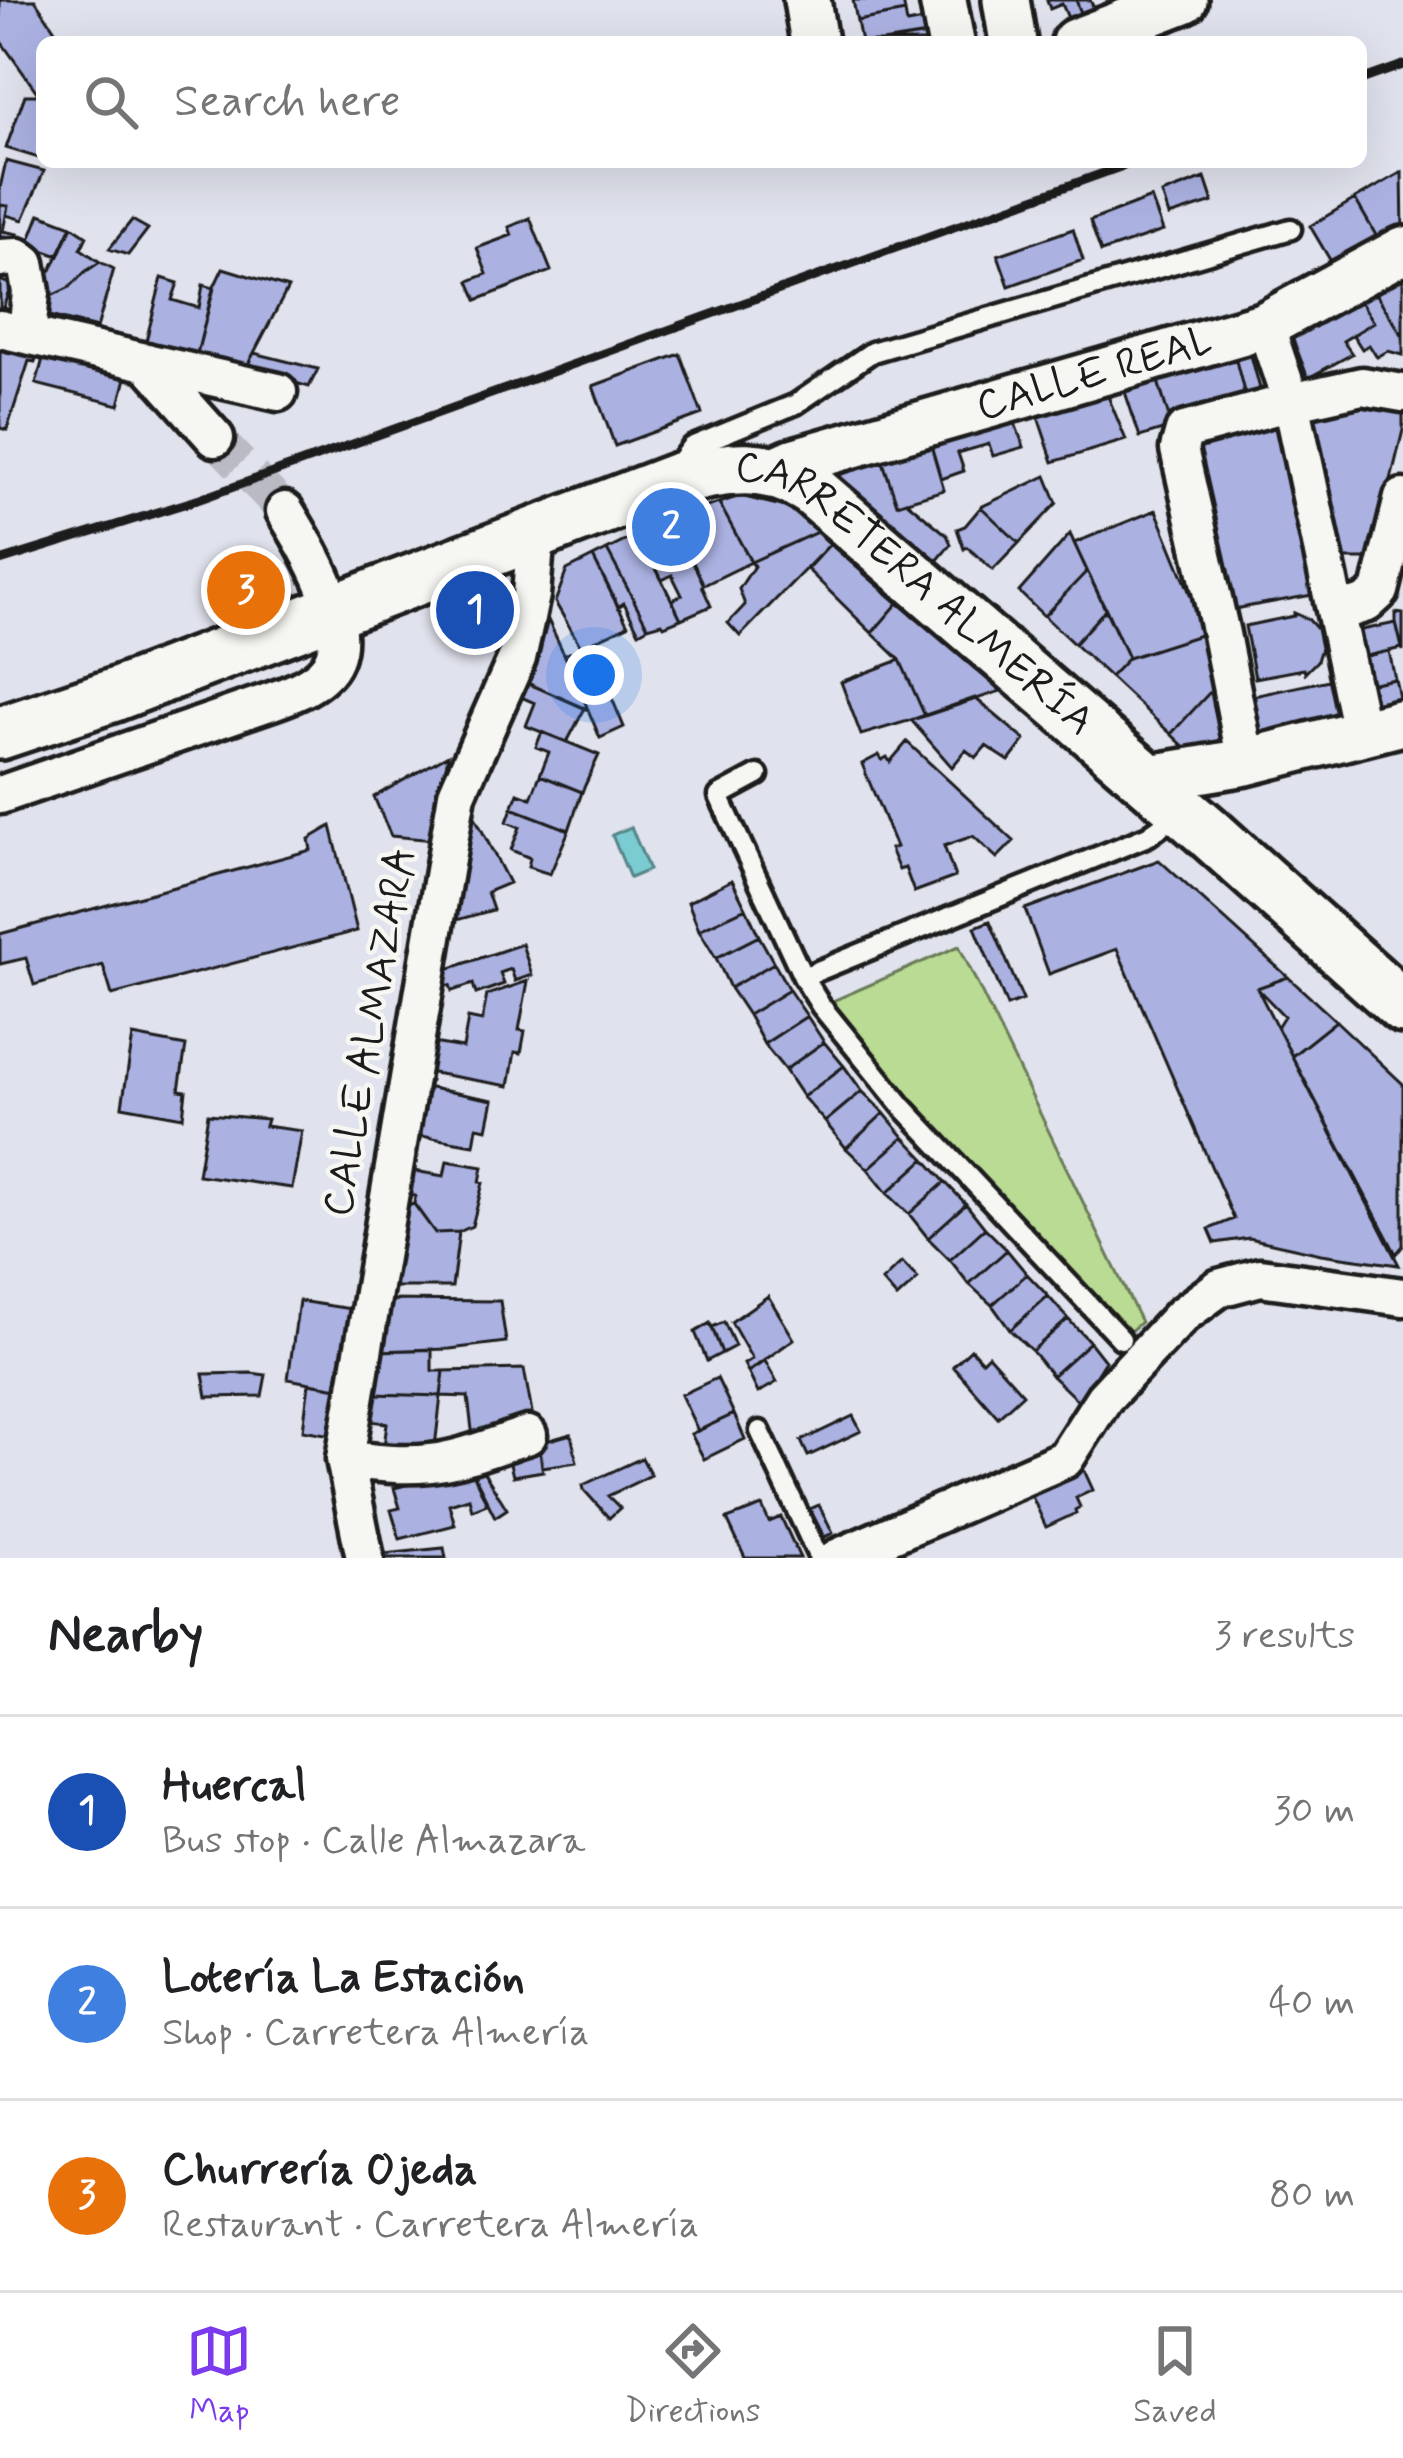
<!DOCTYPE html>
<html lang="en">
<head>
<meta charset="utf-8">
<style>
	body { margin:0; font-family:Mynerve,sans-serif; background:#f6f6f6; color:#202124 }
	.you { position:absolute; left:594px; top:675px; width:42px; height:42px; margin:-30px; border:9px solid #fff; border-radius:50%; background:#1a73e8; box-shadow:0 0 0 18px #1a73e833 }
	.badge { display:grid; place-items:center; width:78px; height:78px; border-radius:50%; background:#7c3aed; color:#fff; font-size:39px; font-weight:700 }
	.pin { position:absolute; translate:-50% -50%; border:6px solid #fff; box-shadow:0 3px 12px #0006 }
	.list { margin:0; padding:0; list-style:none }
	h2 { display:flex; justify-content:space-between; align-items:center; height:156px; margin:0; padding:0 48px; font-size:51px }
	h2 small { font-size:39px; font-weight:400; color:#757577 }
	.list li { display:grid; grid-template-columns:78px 1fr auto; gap:36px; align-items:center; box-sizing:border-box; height:192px; padding:0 48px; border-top:3px solid #e0e0e0 }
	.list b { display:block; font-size:45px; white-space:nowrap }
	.list p { margin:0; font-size:39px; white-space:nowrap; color:#757577 }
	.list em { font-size:39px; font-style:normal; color:#757577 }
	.icon { flex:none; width:66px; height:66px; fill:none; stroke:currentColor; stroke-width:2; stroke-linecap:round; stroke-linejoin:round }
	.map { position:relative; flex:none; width:1403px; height:1558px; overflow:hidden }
	.search { position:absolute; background:#fff; box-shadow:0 12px 48px #0002; left:36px; right:36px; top:36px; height:132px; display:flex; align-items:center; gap:30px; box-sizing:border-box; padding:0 42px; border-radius:18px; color:#757577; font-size:45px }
	.sheet { height:732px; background:#fff }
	nav { display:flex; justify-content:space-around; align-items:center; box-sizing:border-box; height:168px; border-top:3px solid #e0e0e0; background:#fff; font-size:33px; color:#757577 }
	nav a { display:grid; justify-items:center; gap:6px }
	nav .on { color:#7c3aed }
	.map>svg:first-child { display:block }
</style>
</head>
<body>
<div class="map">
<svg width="1403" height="1558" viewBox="0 0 1403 1558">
	<rect width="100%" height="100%" fill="#e0e2ed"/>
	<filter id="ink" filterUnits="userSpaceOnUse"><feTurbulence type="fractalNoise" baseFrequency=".00833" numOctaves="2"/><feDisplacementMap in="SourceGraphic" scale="24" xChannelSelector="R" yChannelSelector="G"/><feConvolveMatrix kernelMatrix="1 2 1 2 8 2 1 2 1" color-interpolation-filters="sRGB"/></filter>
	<g filter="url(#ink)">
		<!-- green -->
		<path fill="#badb94" stroke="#6b7c58" stroke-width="3" d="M959 946 1141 1322 1121 1339 821 1006Z"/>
		<!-- water -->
		<path fill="#7acbd2" stroke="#548589" stroke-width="3" d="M631 827 649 870 630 878 612 835Z"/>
		<!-- building -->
		<path fill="#abb2e2" stroke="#1c1c1c" stroke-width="3" d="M0 0H35L63 42H42V159L6 148 25 95H39L0 40Z
			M853 0H911L903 1 905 12 857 21Z
			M1047 0H1076L1081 13 1068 18 1062 4 1050 9Z
			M1076 0H1090L1094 8 1081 13Z
			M905 12 907 24 923 21 926 35 882 42H861L857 21Z
			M926 35 927 42H882L922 36Z
			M6 161 44 171 23 220 6 215 8 206 0 205V188Z
			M1402 172 1403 231 1381 244 1355 199Z
			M1205 178 1213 202 1169 216 1162 194Z
			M1151 198 1163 231 1101 252 1090 221Z
			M1355 199 1381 244 1336 270 1310 226Z
			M0 205 8 206 3 231 18 234 14 244 0 242Z
			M40 214 72 226 59 256 28 245Z
			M530 218 551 271 477 300 469 281 487 274 477 248 512 235 509 227Z
			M132 220 148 229 128 255 109 249Z
			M72 226 87 236 81 249 100 262 85 272 70 287 43 300 39 274 51 270Z
			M1073 229 1083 260 1009 286 998 255Z
			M100 262 114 269 97 328 46 315 43 300 70 287 85 272Z
			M223 268 288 288 246 368 197 354 213 289Z
			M1403 273V336L1371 286Z
			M162 278 178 283 172 300 199 308 203 285 214 288 197 354 146 341Z
			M0 280 11 285 2 311 0 310Z
			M1371 286 1403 336V355L1388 351 1377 357 1369 345 1362 349 1353 335 1374 322 1356 295Z
			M1356 295 1374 322 1343 341 1352 354 1308 378 1290 332Z
			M0 342 38 354 35 362 29 361 7 430 0 428Z
			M1249 348 1265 407 1249 411 1234 353Z
			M254 353 318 369 309 387 246 368Z
			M1234 353 1249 411 1173 430 1156 375Z
			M680 354 702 414 615 446 593 386Z
			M44 355 126 378 119 405 36 384Z
			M1156 375 1172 427 1140 437 1123 386Z
			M1105 389 1126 440 1053 462 1036 411Z
			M1358 403 1403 414V430L1372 559H1341L1313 413Z
			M1013 418 1024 447 993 456 989 444 958 453 964 471 941 479 930 442Z
			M1277 420 1312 595 1229 610 1194 435Z
			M930 442 944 490 897 504 881 456Z
			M881 456 897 504 906 501 947 535 951 544 936 562 973 593 844 488 838 468Z
			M1046 476 1057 503 1019 543 981 507Z
			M740 496 786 507 826 522 817 532 751 562 719 503Z
			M719 503 751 562 704 585 671 518Z
			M981 507 1019 543 993 570 967 547 964 549 957 529 965 526Z
			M1156 510 1206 633 1128 658 1074 543Z
			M671 518 704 585 702 586 711 606 681 619 672 600 682 595 672 575 662 580 639 534Z
			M817 532 830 544 740 636 728 623 745 605 739 589 754 566 751 562Z
			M639 534 681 619 664 626 662 623 648 627 607 550Z
			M1070 534 1087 571 1044 616 1019 592Z
			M830 544 898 603 872 633 807 569Z
			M607 550 648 627 639 632 624 603 618 607 593 557Z
			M593 557 628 625 581 647 555 602 567 570Z
			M1087 571 1106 609 1074 644 1044 616Z
			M898 603 1001 691 925 716 900 660 872 633Z
			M1106 609 1128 658 1110 677 1074 644Z
			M1294 613 1308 619 1317 629 1321 648 1317 661 1305 673 1304 669 1255 678 1245 626 1294 616Z
			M1396 613 1403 614V651L1396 623Z
			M548 620 579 686 588 710 527 683 538 657Z
			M1396 623 1402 648 1362 657 1357 631Z
			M1206 633 1218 691 1209 693 1171 734 1110 677 1128 658Z
			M589 643 624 727 600 738 565 655Z
			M1389 651 1395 679 1368 684 1362 657Z
			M900 660 925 716 861 735 841 682Z
			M1338 678 1347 718 1258 738 1249 697Z
			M1395 679 1401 706 1375 712 1368 684Z
			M527 683 585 708 567 742 526 726 535 703 521 697Z
			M1218 691 1230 747 1194 756 1171 734 1209 693Z
			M975 698 1025 740 1009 761 986 746 976 758 966 750 952 767 911 720Z
			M542 732 599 755 582 792 540 775 549 752 536 747Z
			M907 742 1014 841 997 858 973 836 944 846 955 877 914 892 905 868 899 870 890 849 896 847 862 764 879 755 882 760 887 757 890 762Z
			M448 755 434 840 391 836 374 797Z
			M540 775 582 792 569 830 512 808 518 793 531 798Z
			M512 808 569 830 550 874 528 867 530 858 511 850 520 827 507 822Z
			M475 817 509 883 487 892 493 910 453 921 468 831Z
			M331 826 357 931 112 995 103 965 34 985 26 958 0 964V934L311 850 309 839Z
			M1159 860 1288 977 1257 988 1399 1265 1321 1254 1249 1238 1215 1243 1209 1229 1234 1219 1117 949 1049 974 1025 909Z
			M732 880 746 908 699 930 688 902Z
			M746 908 759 936 716 958 699 930Z
			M990 921 1023 1000 1007 1006 975 927Z
			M759 936 774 963 730 988 716 958Z
			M522 944 532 975 515 981 511 969 500 973 504 984 476 994 473 984 452 991 450 985 439 988 442 971Z
			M774 963 789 990 748 1015 730 988Z
			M1288 977 1336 1021 1292 1056 1277 1027 1284 1016 1257 988Z
			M528 981 519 1030 525 1031 521 1053 515 1052 509 1086 427 1072 433 1043 463 1048 468 1018 482 1021 487 995Z
			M789 990 807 1016 764 1044 748 1015Z
			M807 1016 824 1042 785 1070 764 1044Z
			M1336 1021 1403 1084V1246L1396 1254 1292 1056Z
			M133 1036 186 1046 179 1090 186 1091 183 1117 122 1106Z
			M824 1042 844 1066 803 1097 785 1070Z
			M844 1066 862 1091 825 1122 803 1097Z
			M425 1087 493 1100 487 1129 477 1127 474 1145 415 1135Z
			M862 1091 884 1113 846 1148 825 1122Z
			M884 1113 904 1137 868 1169 846 1148Z
			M208 1114 267 1119 265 1126 302 1131 292 1188 198 1175Z
			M904 1137 925 1159 887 1193 868 1169Z
			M925 1159 945 1182 909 1214 887 1193Z
			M447 1161 483 1167 480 1182 483 1183 472 1226 459 1232 435 1233 414 1204 415 1196 404 1195 408 1170 444 1176Z
			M945 1182 966 1204 928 1238 909 1214Z
			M414 1204 435 1233 459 1232 452 1287H386L401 1208Z
			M966 1204 985 1228 950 1260 928 1238Z
			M985 1228 1007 1250 969 1284 950 1260Z
			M1007 1250 1027 1274 992 1305 969 1284Z
			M902 1262 918 1279 897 1298 882 1281Z
			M1027 1274 1048 1296 1010 1330 992 1305Z
			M768 1296 794 1339 748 1372 744 1364 752 1359 731 1322Z
			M1048 1296 1068 1319 1032 1351 1010 1330Z
			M383 1300 500 1301 506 1342 450 1349 378 1351Z
			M299 1301 351 1309 338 1388 288 1379Z
			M1068 1319 1090 1342 1052 1376 1032 1351Z
			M724 1322 735 1346 722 1353 712 1327Z
			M710 1323 722 1353 707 1361 695 1332Z
			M1090 1342 1105 1361 1079 1402 1052 1376Z
			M432 1349V1371H444L441 1396 373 1394 378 1351Z
			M971 1349 982 1361 988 1355 1023 1394 998 1417 953 1366Z
			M765 1361 777 1382 758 1393 748 1372Z
			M524 1369 534 1424 473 1438 468 1397 441 1396 444 1371Z
			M251 1373 266 1375 262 1396 207 1397 203 1374Z
			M717 1378 734 1414 698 1431 681 1395Z
			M309 1383 338 1388 331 1435 303 1430Z
			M373 1394 441 1396 435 1447H384L387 1423 369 1421Z
			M734 1414 745 1439 704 1459 691 1434Z
			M853 1416 861 1431 808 1456 801 1441Z
			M571 1434 577 1462 542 1467 539 1443Z
			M539 1445 543 1471 513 1476 508 1456Z
			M642 1458 651 1475 608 1496 620 1508 609 1518 584 1490 583 1485Z
			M480 1466 507 1509 495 1517 471 1469Z
			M1083 1468 1093 1490 1076 1498 1080 1507 1075 1510 1076 1513 1046 1527 1030 1492Z
			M471 1469 487 1504 472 1510 469 1498 449 1504 455 1525 400 1539 391 1510 400 1508 394 1488Z
			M819 1505 833 1533 824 1537 810 1509Z
			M762 1506 769 1522 781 1517 800 1558H745L727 1519Z
			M444 1548 446 1558H384L383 1554Z"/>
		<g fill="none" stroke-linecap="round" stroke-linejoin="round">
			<!-- minor-tunnel -->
			<path stroke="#b9bac3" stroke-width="36" stroke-dasharray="36 18" stroke-linecap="butt" d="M215 438 285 511"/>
			<defs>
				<path id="service" d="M674 469 691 447 796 404 872 352 1291 229
					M758 775 719 796 803 977 821 1006 902 1106 1121 1339
					M803 977 1148 836 1179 814
					M760 1431 819 1558"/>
				<path id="minor" d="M0 258 18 257 26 263 31 292 27 335
					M1265 325 1291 402 1361 732
					M0 329 278 392
					M147 362 215 438
					M1338 612 1367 603 1380 591 1403 498
					M1246 762 1221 634 1179 449 1184 431 1291 402 1362 386 1403 393
					M0 795 272 701C289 695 308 688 322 675 364 638 308 548 285 511
					M345 1459C381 1464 417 1468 453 1459 478 1453 503 1443 528 1435
					M365 1558 345 1459 457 794 517 658 531 595 536 532
					M837 1558 1065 1459 1104 1398 1182 1315 1219 1288 1260 1277 1403 1297"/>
				<g id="tertiary">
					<path d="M807 0 814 42"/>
					<path d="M943 0 951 42"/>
					<path d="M1006 0 1013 42"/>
					<path d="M1075 42 1184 0"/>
					<path id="s1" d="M773 471 795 461 1265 325 1403 250"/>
					<path d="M1144 779 1246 762 1403 722"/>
				</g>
				<g id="secondary">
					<path id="s2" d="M0 733 114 695 678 479C732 467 763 460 812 490L1206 830 1403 1007"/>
				</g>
			</defs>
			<!-- service casing -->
			<use href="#service" stroke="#1c1c1c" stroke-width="27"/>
			<!-- minor casing -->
			<use href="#minor" stroke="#1c1c1c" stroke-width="45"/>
			<!-- tertiary casing -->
			<use href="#tertiary" stroke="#1c1c1c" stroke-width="54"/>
			<!-- secondary casing -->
			<use href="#secondary" stroke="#1c1c1c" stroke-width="60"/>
			<!-- service -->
			<use href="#service" stroke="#f6f6f2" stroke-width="18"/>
			<!-- minor -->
			<use href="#minor" stroke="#f6f6f2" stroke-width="36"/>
			<!-- tertiary -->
			<use href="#tertiary" stroke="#f6f6f2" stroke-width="45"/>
			<!-- secondary -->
			<use href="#secondary" stroke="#f6f6f2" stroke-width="51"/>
			<!-- rail -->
			<path stroke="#1c1c1c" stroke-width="9" d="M1361 80 1403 65
				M0 561 200 499 1134 162"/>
		</g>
	</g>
	<g text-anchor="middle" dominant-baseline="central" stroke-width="9" stroke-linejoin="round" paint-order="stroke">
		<!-- street labels -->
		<g font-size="42" fill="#1c1c1c" stroke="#f6f6f2">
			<text stroke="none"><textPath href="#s1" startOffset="336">CALLE REAL</textPath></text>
			<text stroke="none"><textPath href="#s2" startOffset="1005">CARRETERA ALMERÍA</textPath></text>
			<text transform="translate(371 1032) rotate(-80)">CALLE ALMAZARA</text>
		</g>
	</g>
</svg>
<div class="you"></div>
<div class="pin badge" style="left:475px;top:610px;background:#1a4fb4">1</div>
<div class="pin badge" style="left:671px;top:527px;background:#3f7fe0">2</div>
<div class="pin badge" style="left:246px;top:590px;background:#e8710a">3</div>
<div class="search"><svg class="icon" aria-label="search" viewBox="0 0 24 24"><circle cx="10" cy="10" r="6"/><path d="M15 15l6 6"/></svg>Search here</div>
</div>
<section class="sheet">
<h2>Nearby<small>3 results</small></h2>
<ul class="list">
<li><span class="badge" style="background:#1a4fb4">1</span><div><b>Huercal</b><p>Bus stop · Calle Almazara</p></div><em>30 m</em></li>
<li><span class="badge" style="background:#3f7fe0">2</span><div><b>Lotería La Estación</b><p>Shop · Carretera Almería</p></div><em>40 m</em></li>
<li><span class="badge" style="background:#e8710a">3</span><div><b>Churrería Ojeda</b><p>Restaurant · Carretera Almería</p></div><em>80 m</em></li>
</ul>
</section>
<nav>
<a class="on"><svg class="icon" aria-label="map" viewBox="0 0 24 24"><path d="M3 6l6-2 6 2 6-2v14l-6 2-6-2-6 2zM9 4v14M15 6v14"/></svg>Map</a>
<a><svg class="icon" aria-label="directions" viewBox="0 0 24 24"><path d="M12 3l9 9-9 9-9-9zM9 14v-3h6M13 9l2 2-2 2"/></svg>Directions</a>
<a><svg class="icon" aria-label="saved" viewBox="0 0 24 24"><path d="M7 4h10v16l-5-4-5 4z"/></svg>Saved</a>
</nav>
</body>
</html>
